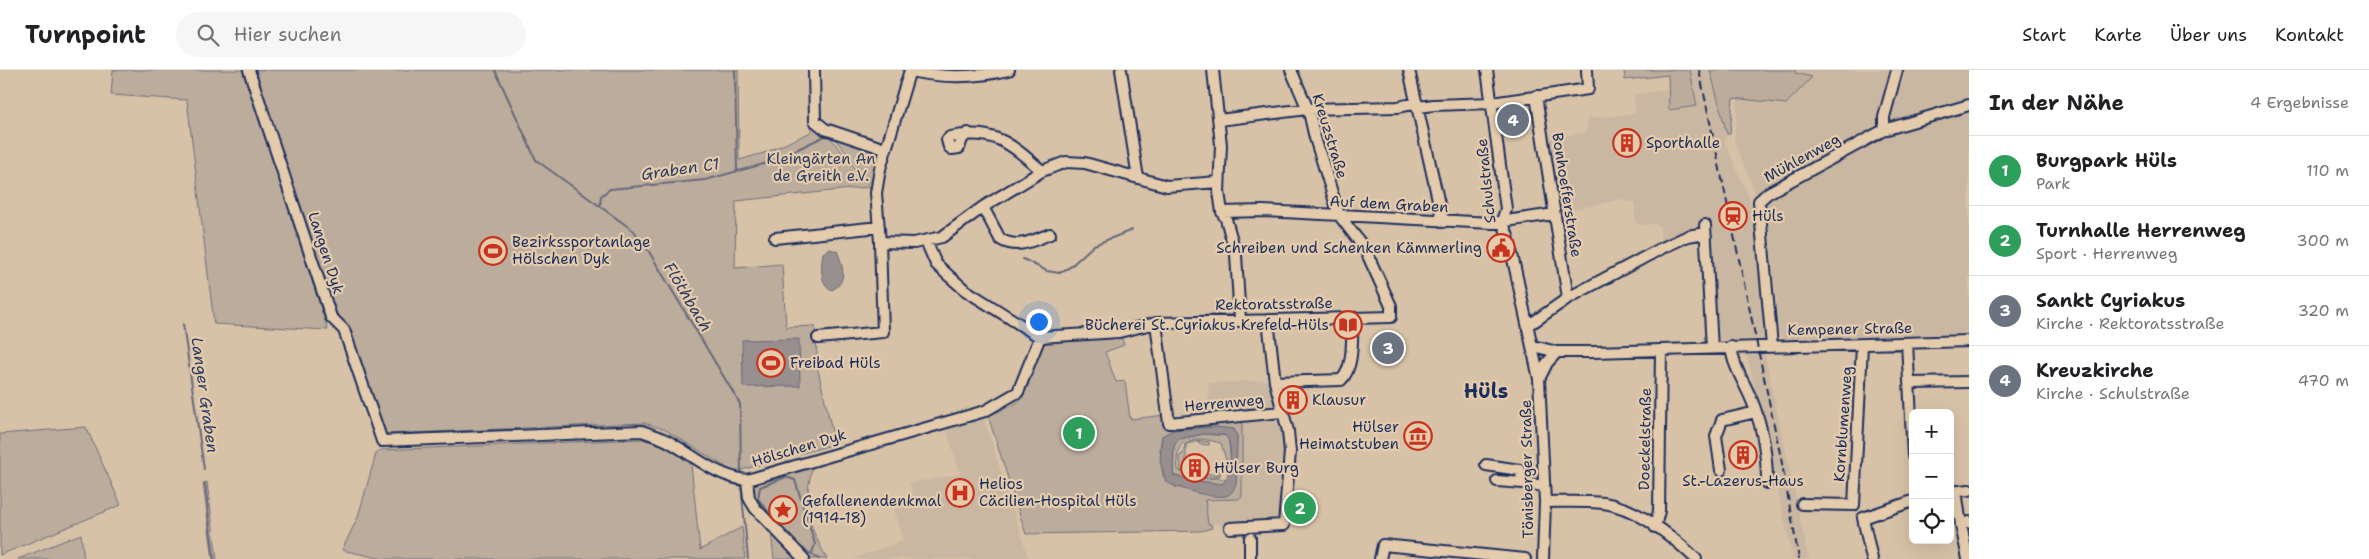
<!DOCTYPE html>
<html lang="de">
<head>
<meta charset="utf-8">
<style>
	body { margin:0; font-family:"Shantell Sans",sans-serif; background:#f6f6f6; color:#202124 }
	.controls { position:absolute; right:15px; bottom:15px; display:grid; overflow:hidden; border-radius:8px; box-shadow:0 5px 20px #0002 }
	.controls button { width:45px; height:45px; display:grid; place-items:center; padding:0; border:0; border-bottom:1px solid #e0e0e0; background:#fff; color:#202124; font:25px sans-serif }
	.you { position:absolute; left:1038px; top:251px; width:18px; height:18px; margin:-12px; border:4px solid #fff; border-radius:50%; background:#1a73e8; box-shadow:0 0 0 8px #1a73e833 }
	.badge { display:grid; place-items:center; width:32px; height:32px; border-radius:50%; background:#c8321e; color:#fff; font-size:16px; font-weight:700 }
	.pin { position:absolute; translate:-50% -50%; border:2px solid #fff; box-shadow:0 1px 5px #0006 }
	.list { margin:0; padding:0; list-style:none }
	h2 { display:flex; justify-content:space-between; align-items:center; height:65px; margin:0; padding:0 20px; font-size:21px }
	h2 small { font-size:16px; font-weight:400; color:#757577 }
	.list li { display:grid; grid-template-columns:32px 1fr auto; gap:15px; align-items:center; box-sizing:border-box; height:70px; padding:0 20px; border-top:1px solid #e0e0e0 }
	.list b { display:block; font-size:19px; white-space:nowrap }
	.list p { margin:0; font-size:16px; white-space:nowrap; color:#757577 }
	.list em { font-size:16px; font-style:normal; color:#757577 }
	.icon { flex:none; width:28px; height:28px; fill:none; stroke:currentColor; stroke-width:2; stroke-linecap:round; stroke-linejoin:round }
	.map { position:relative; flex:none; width:1969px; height:489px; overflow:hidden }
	header { display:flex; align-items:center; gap:30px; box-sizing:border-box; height:70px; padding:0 25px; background:#fff; border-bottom:1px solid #e0e0e0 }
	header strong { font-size:24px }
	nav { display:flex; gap:28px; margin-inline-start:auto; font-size:18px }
	.search { width:350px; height:45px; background:#f6f6f6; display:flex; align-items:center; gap:12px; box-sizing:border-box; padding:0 18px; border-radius:28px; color:#757577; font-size:19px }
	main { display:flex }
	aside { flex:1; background:#fff }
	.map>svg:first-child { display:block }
</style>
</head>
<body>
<header>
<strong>Turnpoint</strong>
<div class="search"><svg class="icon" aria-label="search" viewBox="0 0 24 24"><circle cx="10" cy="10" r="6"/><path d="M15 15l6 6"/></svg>Hier suchen</div>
<nav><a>Start</a><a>Karte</a><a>Über uns</a><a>Kontakt</a></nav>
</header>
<main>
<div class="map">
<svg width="1969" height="489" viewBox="0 0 1969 489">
	<rect width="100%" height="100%" fill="#d8c2a7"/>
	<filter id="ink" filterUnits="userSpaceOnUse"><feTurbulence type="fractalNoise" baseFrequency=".02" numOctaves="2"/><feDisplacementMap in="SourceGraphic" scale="10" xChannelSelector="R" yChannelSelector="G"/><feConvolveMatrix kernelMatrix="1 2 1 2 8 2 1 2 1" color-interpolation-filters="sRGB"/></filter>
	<g filter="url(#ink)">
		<!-- built -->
		<path fill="#cab7a2" d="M1690 0H1710L1727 64 1725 72 1757 146 1769 269 1719 270 1710 158 1700 163 1696 157 1661 176 1660 157 1656 154 1639 155 1635 151V132H1625L1624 129 1559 143 1546 69 1586 62 1587 48 1635 44 1634 24 1668 20 1669 40 1697 36Z
			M1795 0H1969V28L1895 51 1756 124 1734 71 1738 29 1786 34 1812 7 1794 2Z
			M1969 39V264L1785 269 1779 264 1767 131 1894 61Z
			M1747 285H1765L1809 489H1793Z
			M1271 310 1276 335 1274 339 1209 347 1208 313Z
			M1265 346 1275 347 1283 353 1285 378 1281 450 1220 456 1217 453 1208 455 1205 430 1222 431 1242 426V351L1264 349Z
			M984 348 1029 489H853L903 470 894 439 915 433 909 413 960 404 946 358Z"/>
		<!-- green -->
		<path fill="#bcac9c" stroke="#6c6e7d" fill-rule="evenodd" d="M113 0H243L328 260 214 254 187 30 111 25Z
			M254 0H738L739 90 767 82 811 62V52L817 59 829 66 870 117 736 131 735 198 782 194 786 257 815 256 818 300 835 374 734 402 664 359 644 353 385 364 350 258 336 246Z
			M1624 0H1690L1697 36 1669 40 1668 5 1625 10Z
			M1710 0H1795V3L1812 7 1786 34 1733 28 1730 64H1727Z
			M832 65 877 82 873 116Z
			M1121 265 1124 275 1105 282 1116 312 1125 311 1130 349 1166 345 1167 356 1242 351V426L1238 429 1205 430 1208 454H1211L1212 458 1201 461 1026 464 988 346C998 341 1013 337 1020 330 1033 317 1029 288 1046 273ZM1213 357 1234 359 1237 366 1236 414 1226 426 1175 417 1163 406 1160 378 1162 366 1173 360Z
			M86 357 121 435 0 485V364Z
			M1204 364 1228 366 1231 391 1226 390 1221 373C1194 366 1173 364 1178 400L1195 409 1219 408 1226 410 1222 414 1189 410 1173 405 1174 375 1179 369Z
			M642 369 665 376 691 394 700 480 742 457 745 489H383L342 480 358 447 376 384 381 380Z
			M1194 370 1209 372V375L1199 374V371L1186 374V401L1218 405 1219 394H1224L1219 407H1196L1181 401 1179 386 1183 384 1185 374Z
			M813 393C803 439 805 447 827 489H809L773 454 752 426 756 413 764 408Z
			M207 412 217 489H213L203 413Z
			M771 463 798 489H774Z
			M81 464 84 489H18Z"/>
		<!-- water -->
		<path fill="#988f8f" stroke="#66697b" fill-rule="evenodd" d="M829 179 837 181C842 193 849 212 832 220 819 214 821 195 823 183Z
			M799 269 800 316 743 317 742 270Z
			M1213 357 1234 359 1237 366 1236 414C1234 419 1232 424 1226 426 1213 429 1177 418 1166 412L1160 392 1162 366 1173 360ZM1204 364 1225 365C1234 372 1231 408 1222 414L1189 410 1173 405 1174 376 1179 369Z"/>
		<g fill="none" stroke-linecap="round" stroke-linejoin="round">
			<!-- stream -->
			<path stroke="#66697b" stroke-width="2" d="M495 0 536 90 634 161 648 180 740 334 741 406
				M735 0 737 100
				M600 136 601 126 610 119 705 110 771 92 827 65
				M1023 189 1047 201 1059 203 1070 197 1094 175 1132 160
				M183 254 204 399
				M205 414 214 489
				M741 414 748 489
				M786 463 758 429 760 417 786 407 795 410 815 474 812 483
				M796 474 819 489"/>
			<defs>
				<path id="minor" d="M249 0 331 247 344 260 382 371 642 361C651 365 662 367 671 373 696 387 717 407 747 410L985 341 1018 322 1040 267
					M814 0 815 51 825 59 885 79
					M1121 0 1138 108
					M1213 0 1221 75 1219 122 1222 142 1226 149 1236 185 1240 250
					M1409 0 1443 152
					M1487 0 1506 139 1502 151
					M910 1C943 8 976 8 1009 0
					M1536 26 1568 228
					M1418 37 1434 35 1492 33 1588 19 1587 0
					M1219 50 1307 39 1398 37 1417 33
					M1884 60V47L1897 0
					M968 63 962 69 959 78 952 79 949 77 947 70 950 67C994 58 1010 73 1042 101
					M983 137 1000 169C1017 180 1034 170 1050 164
					M1222 142 1263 141 1492 153 1554 144
					M1502 151 1508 166 1539 309 1545 432 1543 489
					M1705 155 1712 278
					M775 168 879 157
					M926 171 936 194 949 206 965 220 1040 267 1119 262 1156 253 1391 247V236L1365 179 1339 145 1315 68 1309 42 1291 0
					M880 172 914 173 942 167 983 137 1042 101 1066 92 1085 93 1167 116 1218 112
					M1156 253 1169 353 1282 342
					M1528 254 1535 251 1568 228 1662 178 1688 166 1699 164 1706 167
					M818 268 883 262 880 172 876 123 880 99 910 0
					M1907 273 1913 386
					M1533 276 1557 282H1594L1969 271
					M1772 276 1759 131 1768 123 1884 60 1969 35
					M1731 277C1733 298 1747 316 1754 336 1763 360 1767 387 1767 413
					M1539 309 1547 293 1557 282
					M1275 312 1341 310C1355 297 1351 266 1353 248
					M1910 313 1969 312
					M1486 395 1520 400 1523 413 1544 416
					M1721 400 1716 366 1722 350 1756 342
					M747 410 749 428 755 438 804 489
					M1497 411 1523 413
					M1956 421 1961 455
					M1950 422 1969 420
					M1545 432C1565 432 1584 431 1604 433 1638 438 1672 466 1696 489
					M1802 434 1854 435 1862 275
					M1655 457 1659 441 1661 280
					M1230 458 1284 455 1290 382 1288 361 1275 312 1268 250
					M1250 489V468
					M1380 489 1383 475 1525 489
					M1872 489 1863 448 1913 431
					M1968 489 1961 455 1969 452"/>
			</defs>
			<!-- minor casing -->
			<use href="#minor" stroke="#1b2f5e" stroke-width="14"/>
			<!-- minor -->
			<use href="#minor" stroke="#e4cbac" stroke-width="10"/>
			<!-- rail -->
			<path stroke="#1b2f5e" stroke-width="2" stroke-dasharray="8 4" stroke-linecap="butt" d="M1699 0 1781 388 1799 489"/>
		</g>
	</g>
	<!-- icons -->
	<defs>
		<symbol id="building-ring" viewBox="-11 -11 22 22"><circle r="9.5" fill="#e4cbac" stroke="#c8321e" stroke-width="1.5"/><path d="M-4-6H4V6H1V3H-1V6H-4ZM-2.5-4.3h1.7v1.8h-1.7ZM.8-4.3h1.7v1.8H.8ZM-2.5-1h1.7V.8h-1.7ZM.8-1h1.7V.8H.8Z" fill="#c8321e"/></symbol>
		<symbol id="station-ring" viewBox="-11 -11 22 22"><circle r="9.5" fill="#e4cbac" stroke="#c8321e" stroke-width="1.5"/><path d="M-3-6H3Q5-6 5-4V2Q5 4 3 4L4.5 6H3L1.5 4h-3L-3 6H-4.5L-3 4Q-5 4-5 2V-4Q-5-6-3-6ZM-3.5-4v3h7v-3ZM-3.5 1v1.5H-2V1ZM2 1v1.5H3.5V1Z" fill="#c8321e"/></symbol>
		<symbol id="civic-ring" viewBox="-11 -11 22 22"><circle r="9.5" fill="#e4cbac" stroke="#c8321e" stroke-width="1.5"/><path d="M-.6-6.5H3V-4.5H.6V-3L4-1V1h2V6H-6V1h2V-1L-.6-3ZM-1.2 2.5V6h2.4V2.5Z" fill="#c8321e"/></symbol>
		<symbol id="stadium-ring" viewBox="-11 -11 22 22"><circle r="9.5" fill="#e4cbac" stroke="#c8321e" stroke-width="1.5"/><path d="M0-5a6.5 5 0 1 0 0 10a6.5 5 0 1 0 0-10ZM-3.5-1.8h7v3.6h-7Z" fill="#c8321e"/></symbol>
		<symbol id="library-ring" viewBox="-11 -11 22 22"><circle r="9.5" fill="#e4cbac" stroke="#c8321e" stroke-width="1.5"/><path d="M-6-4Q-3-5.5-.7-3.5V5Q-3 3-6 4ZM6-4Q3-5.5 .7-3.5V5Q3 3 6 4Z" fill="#c8321e"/></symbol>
		<symbol id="museum-ring" viewBox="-11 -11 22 22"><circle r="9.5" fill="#e4cbac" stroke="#c8321e" stroke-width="1.5"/><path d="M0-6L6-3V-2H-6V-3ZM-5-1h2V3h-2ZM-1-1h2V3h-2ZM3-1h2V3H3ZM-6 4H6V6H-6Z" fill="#c8321e"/></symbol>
		<symbol id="hospital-ring" viewBox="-11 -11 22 22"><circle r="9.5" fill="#e4cbac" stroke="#c8321e" stroke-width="1.5"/><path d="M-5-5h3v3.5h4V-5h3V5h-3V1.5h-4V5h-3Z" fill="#c8321e"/></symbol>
		<symbol id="sight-ring" viewBox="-11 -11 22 22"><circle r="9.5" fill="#e4cbac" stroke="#c8321e" stroke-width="1.5"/><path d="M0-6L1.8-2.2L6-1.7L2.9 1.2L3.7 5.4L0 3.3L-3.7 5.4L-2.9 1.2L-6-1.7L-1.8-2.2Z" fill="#c8321e"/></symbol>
	</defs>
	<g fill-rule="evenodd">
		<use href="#building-ring" x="1611" y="57" width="32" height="32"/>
		<use href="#station-ring" x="1717" y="130" width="32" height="32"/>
		<use href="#civic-ring" x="1485" y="162" width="32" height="32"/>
		<use href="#stadium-ring" x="477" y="165" width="32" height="32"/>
		<use href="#library-ring" x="1332" y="239" width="32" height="32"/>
		<use href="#stadium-ring" x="755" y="277" width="32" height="32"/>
		<use href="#building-ring" x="1277" y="314" width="32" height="32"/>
		<use href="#museum-ring" x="1402" y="350" width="32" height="32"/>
		<use href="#building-ring" x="1727" y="369" width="32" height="32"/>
		<use href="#building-ring" x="1179" y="382" width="32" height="32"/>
		<use href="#hospital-ring" x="944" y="407" width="32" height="32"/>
		<use href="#sight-ring" x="767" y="424" width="32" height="32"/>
	</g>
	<g text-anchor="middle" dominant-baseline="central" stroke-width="4.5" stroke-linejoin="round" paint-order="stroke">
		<!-- street labels -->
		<g font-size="15" fill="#1b2f5e" stroke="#e4cbac">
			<text transform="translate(1330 66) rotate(73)">Kreuzstraße</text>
			<text transform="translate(1802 88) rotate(-29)">Mühlenweg</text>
			<text transform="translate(1486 111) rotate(-96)">Schulstraße</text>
			<text transform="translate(1567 125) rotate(81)">Bonhoefferstraße</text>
			<text transform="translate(1389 134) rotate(3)">Auf dem Graben</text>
			<text transform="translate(326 183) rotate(72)">Langen Dyk</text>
			<text transform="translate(1274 234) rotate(-1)">Rektoratsstraße</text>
			<text transform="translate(1850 259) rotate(-1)">Kempener Straße</text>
			<text transform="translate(1224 333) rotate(-5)">Herrenweg</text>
			<text transform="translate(1843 354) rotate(-86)">Kornblumenweg</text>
			<text transform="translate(1645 369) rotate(-89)">Doeckelstraße</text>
			<text transform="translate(799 378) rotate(-17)">Hölschen Dyk</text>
			<text transform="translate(1527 399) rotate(-91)">Tönisberger Straße</text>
		</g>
		<!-- poi labels -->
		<g font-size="15" fill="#1b2f5e" stroke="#e4cbac" text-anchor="start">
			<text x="1646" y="73">Sporthalle</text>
			<text x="1752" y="146">Hüls</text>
			<text x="512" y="172">Bezirkssportanlage<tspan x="512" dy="17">Hölschen Dyk</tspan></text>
			<text x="1482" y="178" text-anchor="end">Schreiben und Schenken Kämmerling</text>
			<text x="1329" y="255" text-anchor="end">Bücherei St. Cyriakus Krefeld-Hüls</text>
			<text x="790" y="293">Freibad Hüls</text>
			<text x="1312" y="330">Klausur</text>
			<text x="1399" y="357" text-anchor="end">Hülser<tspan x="1399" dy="17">Heimatstuben</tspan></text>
			<text x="1214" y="398">Hülser Burg</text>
			<text x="1743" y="411" text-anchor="middle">St.-Lazerus-Haus</text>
			<text x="979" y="414">Helios<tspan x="979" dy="17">Cäcilien-Hospital Hüls</tspan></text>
			<text x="802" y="431">Gefallenendenkmal<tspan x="802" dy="17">(1914-18)</tspan></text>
		</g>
		<!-- park labels -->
		<g font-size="15" fill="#2b3c64" stroke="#e4cbac">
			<text x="821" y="89">Kleingärten An<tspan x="821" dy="17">de Greith e.V.</tspan></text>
		</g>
		<!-- water labels -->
		<g font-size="16" font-style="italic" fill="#2e3d65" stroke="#e4cbac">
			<text transform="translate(680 99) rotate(-8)">Graben C1</text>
			<text transform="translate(688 227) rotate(59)">Flöthbach</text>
			<text transform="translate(205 325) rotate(82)">Langer Graben</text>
		</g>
		<!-- district labels -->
		<g font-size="20" font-weight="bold" fill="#1b2f5e" stroke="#e4cbac">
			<text x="1486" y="321">Hüls</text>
		</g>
	</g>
</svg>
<div class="controls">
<button>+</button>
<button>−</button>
<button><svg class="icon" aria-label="locate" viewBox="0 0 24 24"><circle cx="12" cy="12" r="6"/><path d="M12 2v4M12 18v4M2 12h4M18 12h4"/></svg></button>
</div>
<div class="you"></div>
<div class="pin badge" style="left:1079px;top:363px;background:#2e9e5b">1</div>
<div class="pin badge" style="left:1300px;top:438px;background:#2e9e5b">2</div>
<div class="pin badge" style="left:1388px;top:278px;background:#6b7280">3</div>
<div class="pin badge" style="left:1513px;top:50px;background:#6b7280">4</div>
</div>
<aside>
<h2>In der Nähe<small>4 Ergebnisse</small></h2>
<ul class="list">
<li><span class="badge" style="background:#2e9e5b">1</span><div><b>Burgpark Hüls</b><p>Park</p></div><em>110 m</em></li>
<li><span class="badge" style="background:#2e9e5b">2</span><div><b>Turnhalle Herrenweg</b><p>Sport · Herrenweg</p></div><em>300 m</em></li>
<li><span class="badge" style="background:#6b7280">3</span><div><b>Sankt Cyriakus</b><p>Kirche · Rektoratsstraße</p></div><em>320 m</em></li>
<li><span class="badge" style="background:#6b7280">4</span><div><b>Kreuzkirche</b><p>Kirche · Schulstraße</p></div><em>470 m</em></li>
</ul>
</aside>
</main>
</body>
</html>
